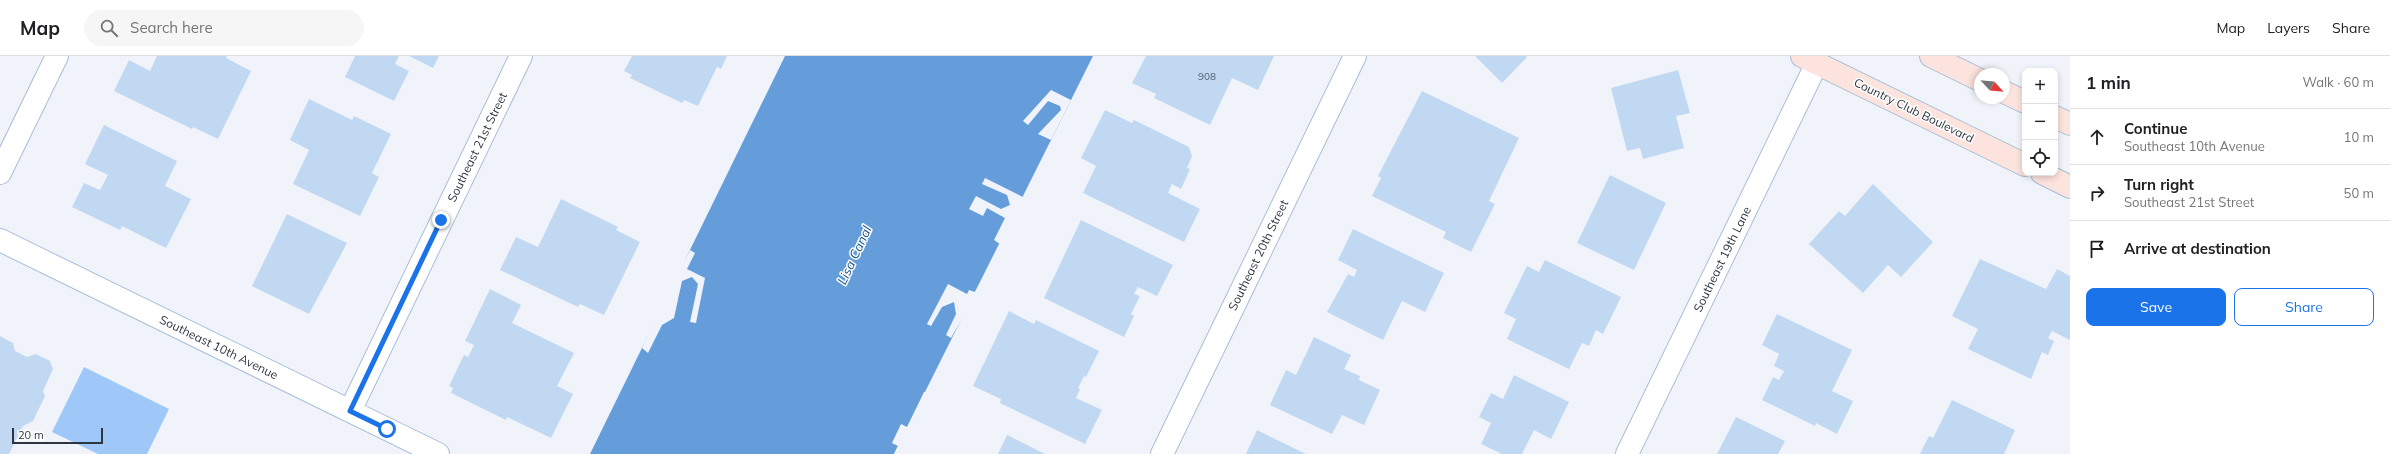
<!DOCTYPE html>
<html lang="en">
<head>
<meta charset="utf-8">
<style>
	body { margin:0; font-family:Mulish,sans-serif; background:#f6f6f6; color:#202124 }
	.controls { position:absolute; right:12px; top:12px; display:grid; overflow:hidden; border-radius:8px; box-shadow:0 2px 6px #0003 }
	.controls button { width:36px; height:36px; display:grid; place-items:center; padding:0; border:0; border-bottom:1px solid #e0e0e0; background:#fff; color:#202124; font:20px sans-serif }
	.compass { position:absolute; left:1974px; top:12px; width:36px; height:36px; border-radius:50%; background:#fff; box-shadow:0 2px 6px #0003; rotate:116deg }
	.scale { position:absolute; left:12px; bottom:10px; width:91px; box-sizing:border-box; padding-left:4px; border:2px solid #2d3640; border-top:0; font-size:11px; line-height:14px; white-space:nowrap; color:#2d3640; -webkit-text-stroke:3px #fff; paint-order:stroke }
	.stop { position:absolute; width:12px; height:12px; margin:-9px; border:3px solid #1a73e8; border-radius:50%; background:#fff }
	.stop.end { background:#1a73e8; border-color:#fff; box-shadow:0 1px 4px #0008 }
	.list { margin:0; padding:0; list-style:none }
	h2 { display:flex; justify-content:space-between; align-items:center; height:52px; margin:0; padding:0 16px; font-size:17px }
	h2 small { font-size:13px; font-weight:400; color:#757577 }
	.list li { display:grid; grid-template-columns:26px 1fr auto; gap:12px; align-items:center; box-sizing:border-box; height:56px; padding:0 16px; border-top:1px solid #e0e0e0 }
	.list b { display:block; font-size:15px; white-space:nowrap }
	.list p { margin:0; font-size:13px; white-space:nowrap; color:#757577 }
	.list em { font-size:13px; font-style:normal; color:#757577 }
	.actions { display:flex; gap:8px; padding:12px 16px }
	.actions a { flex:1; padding:9px 0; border:1px solid #1a73e8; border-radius:8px; text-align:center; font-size:14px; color:#1a73e8 }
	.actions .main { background:#1a73e8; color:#fff }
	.icon { flex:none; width:22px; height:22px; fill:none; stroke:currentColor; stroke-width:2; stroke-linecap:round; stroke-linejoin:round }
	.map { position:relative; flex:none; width:2070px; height:398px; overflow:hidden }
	header { display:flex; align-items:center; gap:24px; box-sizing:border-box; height:56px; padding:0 20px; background:#fff; border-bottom:1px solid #e0e0e0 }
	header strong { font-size:19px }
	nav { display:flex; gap:22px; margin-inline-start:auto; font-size:14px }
	.search { width:280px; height:36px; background:#f6f6f6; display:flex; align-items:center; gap:10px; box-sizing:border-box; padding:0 14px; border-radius:22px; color:#757577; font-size:15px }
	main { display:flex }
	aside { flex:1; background:#fff }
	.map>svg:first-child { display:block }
</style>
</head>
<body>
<header>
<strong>Map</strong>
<div class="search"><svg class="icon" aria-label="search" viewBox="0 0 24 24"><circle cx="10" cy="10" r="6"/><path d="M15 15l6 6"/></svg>Search here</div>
<nav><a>Map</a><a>Layers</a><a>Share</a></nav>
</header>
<main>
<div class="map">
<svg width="2070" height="398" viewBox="0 0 2070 398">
	<rect width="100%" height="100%" fill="#f0f4fa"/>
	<!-- green -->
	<path fill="#9fc8f8" d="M84 311 169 353 147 398H98L52 376Z"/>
	<!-- water -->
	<path fill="#659ddb" d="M785 0H1093L894 398H590Z"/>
	<!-- pier -->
	<path fill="#f0f4fa" d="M1051 34 1071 44 1051 84 1038 78 1061 54 1060 50 1048 45 1028 69 1023 65Z
		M985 122 1023 141 1031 125 1032 126 983 226 951 282 946 279 956 258 954 246 942 251 931 270 927 268 948 228 967 238 969 234 975 236 1000 188 994 184 1005 162 987 152 983 160 969 153 976 140 1001 153 1010 149 1007 139 982 128Z
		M690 194 695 197 687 213 705 222 696 267 690 266 698 228 692 221 682 225 674 262 662 269 648 297 642 292 683 203 685 204Z
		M924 336H926L909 372 896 398H894L898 390 892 387 901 368 907 371Z"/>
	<!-- building -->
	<path fill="#c1d8f3" d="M157 0H227L226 2 251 15 218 83 193 71 192 73 114 35 129 4 150 15Z
		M355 0H399L395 8 409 15 394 45 345 21Z
		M409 0H439L433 12Z
		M632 0H727L721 13 717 11 698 50 684 44 682 47 630 22 632 19 624 15Z
		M1146 0H1274L1258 34 1232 22 1210 69 1154 42 1156 38 1132 27Z
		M1475 0H1526L1527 1 1502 27Z
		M1678 14 1690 57 1676 60 1684 92 1643 103 1640 92 1627 95 1611 32Z
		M1422 35 1519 82 1489 145 1495 148 1471 196 1443 182 1446 176 1372 140 1381 122 1378 120Z
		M309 43 352 64 354 60 391 78 372 117 379 121 360 160 293 128 309 94 290 84Z
		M1105 54 1132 67 1134 64 1189 91 1192 100 1187 112 1190 113 1181 133 1172 128 1168 137 1200 153 1184 186 1083 137 1096 110 1081 102Z
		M104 69 177 105 165 130 191 143 166 192 122 170 120 174 72 151 84 127 100 134 108 119 85 108Z
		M1610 119 1666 147 1634 214 1577 187Z
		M1873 128 1933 186 1901 221 1888 209 1863 237 1809 188 1839 155 1845 160Z
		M561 143 618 171 616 174 640 186 604 259 580 248 578 251 500 214 516 181 538 191Z
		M287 158 347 187 309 258 252 230Z
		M1081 164 1173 209 1157 240 1138 231 1134 238 1140 240 1131 258 1134 260 1124 281 1044 242Z
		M1353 173 1444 217 1425 256 1402 245 1383 284 1327 256 1348 218 1354 221 1357 214 1338 204Z
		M1980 203 2046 233 2057 213 2070 220V284L2052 275 2048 282 2054 285 2048 299 2042 296 2031 323 1968 293 1978 273 1952 260Z
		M1545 204 1621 241 1603 278 1596 274 1589 290 1582 287 1569 313 1507 283 1516 263 1504 257 1527 210 1539 216Z
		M490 233 521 249 512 267 574 297 557 330 573 338 551 382 507 361 506 364 451 337 453 332 449 330 464 299 468 301 474 289 465 285Z
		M1009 255 1034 268 1036 264 1099 295 1086 321 1084 320 1078 332 1080 333 1076 342 1102 354 1085 388 1000 347 1001 343 973 330Z
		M1777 258 1852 294 1832 335 1853 345 1837 378 1816 367 1815 370 1762 344 1773 321 1779 324 1784 315 1774 310 1779 298 1762 289Z
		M0 280 13 287 15 295 27 301 36 298 50 305 53 313 43 335 45 340 33 365 23 370 9 398H0Z
		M1314 281 1351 299 1344 313 1360 320 1359 324 1380 334 1364 369 1342 359 1332 378 1270 349 1286 314 1296 319Z
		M1514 319 1569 346 1551 383 1534 374 1522 398H1502L1481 388 1491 367 1479 361 1491 337 1503 343Z
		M1952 344 2015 374 2004 398H1920L1929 380 1933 382Z
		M1736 361 1785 385 1778 398H1717Z
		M1257 374 1261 376 1306 398H1246Z
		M1007 379 1045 398H998Z"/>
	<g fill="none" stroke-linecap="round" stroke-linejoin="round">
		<defs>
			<path id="street" d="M0 117 57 0
				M0 184 438 398
				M350 355 521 0
				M1162 398 1355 0
				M1627 398 1817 7"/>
			<path id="secondary" d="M1802 0 2025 109
				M1931 0 1980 24
				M2004 36 2025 46
				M2055 61 2070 68
				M2042 117 2070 131"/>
		</defs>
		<!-- street casing -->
		<use href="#street" stroke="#a7bed9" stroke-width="24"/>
		<!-- secondary casing -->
		<use href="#secondary" stroke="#a7bed9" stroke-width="24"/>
		<!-- street -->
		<use href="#street" stroke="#fff" stroke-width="22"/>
		<!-- secondary -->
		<use href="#secondary" stroke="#fde3dd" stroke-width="22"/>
	</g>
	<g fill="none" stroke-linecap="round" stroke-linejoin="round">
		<!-- route -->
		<path stroke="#1a73e8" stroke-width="5" d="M387 373 350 355 441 164"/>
	</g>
	<g text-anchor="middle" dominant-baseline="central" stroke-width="3" stroke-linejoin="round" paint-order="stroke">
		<!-- number labels -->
		<g font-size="10" fill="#525e6d">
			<text x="1207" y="20">908</text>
		</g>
		<!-- street labels -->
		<g font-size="12" fill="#2d3640" stroke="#fff">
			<text transform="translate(1914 54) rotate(26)">Country Club Boulevard</text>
			<text transform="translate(477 91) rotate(-64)">Southeast 21st Street</text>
			<text transform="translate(1258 199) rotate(-64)">Southeast 20th Street</text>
			<text transform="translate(1722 203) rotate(-64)">Southeast 19th Lane</text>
			<text transform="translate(219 291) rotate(26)">Southeast 10th Avenue</text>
		</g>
		<!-- water labels -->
		<g font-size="13" font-style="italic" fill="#1a538d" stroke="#fff">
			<text transform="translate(854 199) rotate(-65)">Lisa Canal</text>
		</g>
	</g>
</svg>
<div class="controls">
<button>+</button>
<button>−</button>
<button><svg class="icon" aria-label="locate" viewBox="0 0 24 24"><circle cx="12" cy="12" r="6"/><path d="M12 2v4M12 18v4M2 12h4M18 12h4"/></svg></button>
</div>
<svg class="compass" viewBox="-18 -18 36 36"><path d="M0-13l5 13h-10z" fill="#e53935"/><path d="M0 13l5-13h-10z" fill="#757577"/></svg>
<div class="scale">20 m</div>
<div class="stop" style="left:387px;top:373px"></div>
<div class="stop end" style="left:441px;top:164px"></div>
</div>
<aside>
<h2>1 min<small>Walk · 60 m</small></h2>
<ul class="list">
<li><svg class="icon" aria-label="ahead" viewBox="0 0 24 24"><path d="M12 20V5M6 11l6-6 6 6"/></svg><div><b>Continue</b><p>Southeast 10th Avenue</p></div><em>10 m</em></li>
<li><svg class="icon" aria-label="right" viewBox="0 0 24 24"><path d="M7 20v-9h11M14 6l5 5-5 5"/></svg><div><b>Turn right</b><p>Southeast 21st Street</p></div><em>50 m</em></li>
<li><svg class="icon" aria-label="arrive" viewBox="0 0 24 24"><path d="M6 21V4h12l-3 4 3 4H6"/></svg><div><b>Arrive at destination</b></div></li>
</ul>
<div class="actions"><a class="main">Save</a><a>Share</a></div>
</aside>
</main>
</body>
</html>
